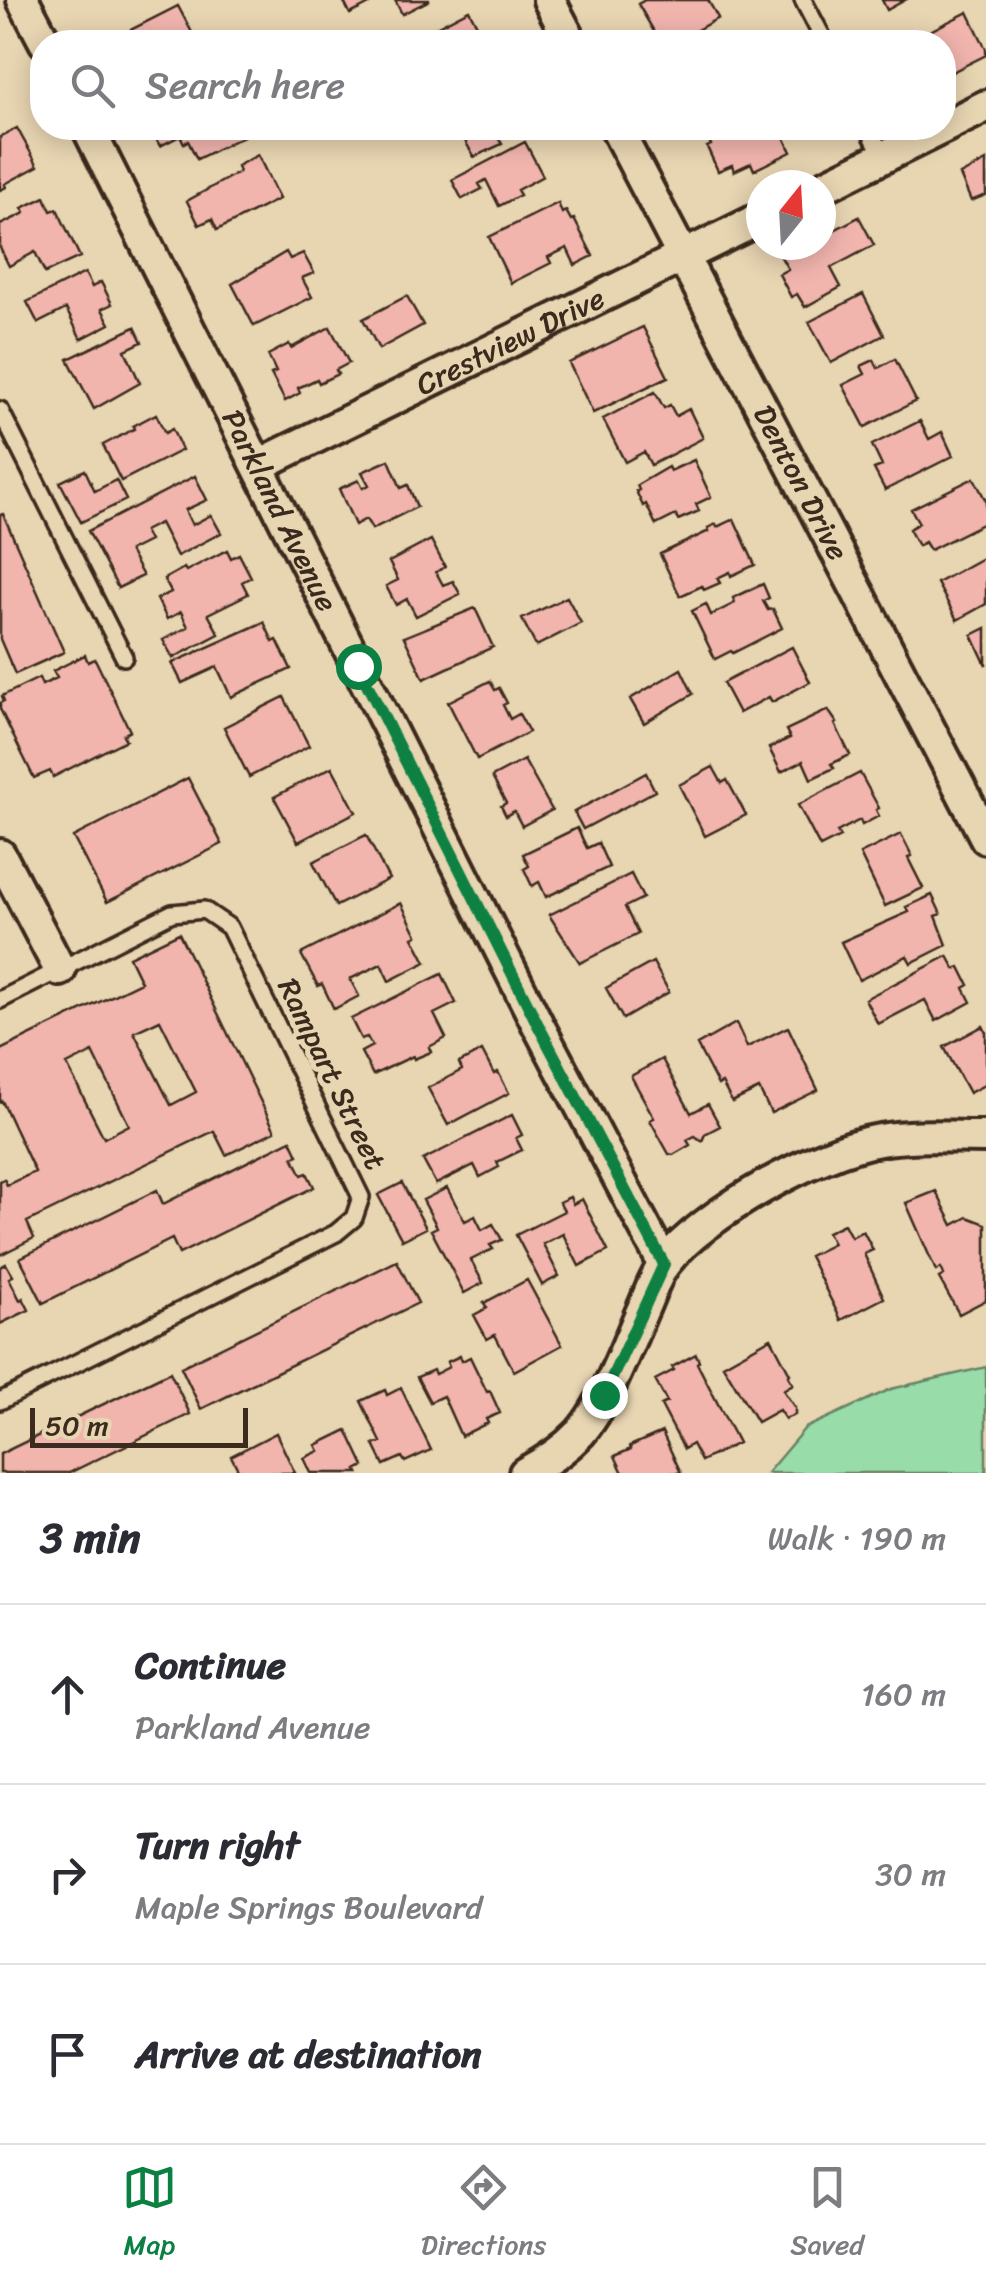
<!DOCTYPE html>
<html lang="en">
<head>
<meta charset="utf-8">
<style>
	body { margin:0; font-family:Sriracha,sans-serif; background:#f7f7f7; color:#2b2b33 }
	.compass { position:absolute; left:746px; top:170px; width:90px; height:90px; border-radius:50%; background:#fff; box-shadow:0 5px 25px #0003; rotate:18deg }
	.scale { position:absolute; left:30px; bottom:25px; width:218px; box-sizing:border-box; padding-left:10px; border:5px solid #3b2a1e; border-top:0; font-size:28px; line-height:35px; white-space:nowrap; color:#3b2a1e; -webkit-text-stroke:8px #e8d5b2; paint-order:stroke }
	.stop { position:absolute; width:30px; height:30px; margin:-22px; border:8px solid #0b8043; border-radius:50%; background:#fff }
	.stop.end { background:#0b8043; border-color:#fff; box-shadow:0 2px 10px #0008 }
	.list { margin:0; padding:0; list-style:none }
	h2 { display:flex; justify-content:space-between; align-items:center; height:130px; margin:0; padding:0 40px; font-size:42px }
	h2 small { font-size:32px; font-weight:400; color:#7c7c81 }
	.list li { display:grid; grid-template-columns:65px 1fr auto; gap:30px; align-items:center; box-sizing:border-box; height:180px; padding:0 40px; border-top:2px solid #e1e1e2 }
	.list b { display:block; font-size:38px; white-space:nowrap }
	.list p { margin:0; font-size:32px; white-space:nowrap; color:#7c7c81 }
	.list em { font-size:32px; font-style:normal; color:#7c7c81 }
	.icon { flex:none; width:55px; height:55px; fill:none; stroke:currentColor; stroke-width:2; stroke-linecap:round; stroke-linejoin:round }
	.map { position:relative; flex:none; width:986px; height:1473px; overflow:hidden }
	.search { position:absolute; background:#fff; box-shadow:0 5px 25px #0003; left:30px; right:30px; top:30px; height:110px; display:flex; align-items:center; gap:25px; box-sizing:border-box; padding:0 35px; border-radius:40px; color:#7c7c81; font-size:38px }
	.sheet { height:670px; background:#fff }
	nav { display:flex; justify-content:space-around; align-items:center; box-sizing:border-box; height:140px; border-top:2px solid #e1e1e2; background:#fff; font-size:28px; color:#7c7c81 }
	nav a { display:grid; justify-items:center; gap:5px }
	nav .on { color:#0b8043 }
	.map>svg:first-child { display:block }
</style>
</head>
<body>
<div class="map">
<svg width="986" height="1473" viewBox="0 0 986 1473">
	<rect width="100%" height="100%" fill="#e8d5b2"/>
	<filter id="ink" filterUnits="userSpaceOnUse"><feTurbulence type="fractalNoise" baseFrequency=".01" numOctaves="2"/><feDisplacementMap in="SourceGraphic" scale="20" xChannelSelector="R" yChannelSelector="G"/><feConvolveMatrix kernelMatrix="1 2 1 2 8 2 1 2 1" color-interpolation-filters="sRGB"/></filter>
	<g filter="url(#ink)">
		<!-- green -->
		<path fill="#97dca9" stroke="#698364" stroke-width="2.5" d="M986 1367V1473H767L805 1428 891 1389Z"/>
		<!-- building -->
		<path fill="#f1b5ae" stroke="#3b2a1e" stroke-width="2.5" fill-rule="evenodd" d="M343 0H377L350 14Z
			M395 0H430L402 14Z
			M645 0H708L718 18 683 38V42H660L638 4Z
			M882 0H905L887 10Z
			M178 6 197 42H114L113 39Z
			M469 10 482 35 477 38 479 42H407Z
			M968 12 986 49V55L944 76V42H921L918 37Z
			M17 128 38 166 5 184 6 187 0 190V137Z
			M150 128H260L197 159 188 141 184 143 180 136 160 146Z
			M458 128H514L497 136 502 144 474 157Z
			M707 128H780L791 152 754 170 751 163 734 171 732 165 718 171 707 147 711 145 704 129Z
			M525 142 543 176 517 190 520 195 499 206 486 180 479 184 482 189 462 199 452 180Z
			M258 155 279 199 217 230 212 219 199 225 187 201 239 172 237 166Z
			M986 161V195L971 201 960 175Z
			M45 197 51 211 57 209 80 257 45 273 35 252 9 266 0 248V225L25 213 22 208Z
			M558 203 562 213 566 211 571 220 574 219 593 256 575 265 567 248 548 257 551 263 511 283 489 237Z
			M859 217 874 245 831 268 841 287 805 307 797 294 791 297 779 274 788 269 781 257 804 245H821V237Z
			M286 252 290 259 303 253 314 273 302 278 312 297 254 326 232 284Z
			M85 273 92 287 101 282 112 304 102 309 110 324 81 339 66 309 38 323 27 302Z
			M863 294 884 335 831 363 809 322Z
			M407 296 423 325 379 349 363 319Z
			M135 327 142 342 125 350 140 383 94 409 68 359Z
			M330 327 349 363 336 370 338 374 319 383 317 379 298 388 300 393 285 401 271 374 276 372 268 355 289 344 291 348Z
			M643 327 668 377 593 413 569 363Z
			M895 359 916 401 865 427 843 385 865 374 861 366 874 360 878 368Z
			M655 392 664 408 670 405 676 416 689 409 703 438 651 465 644 452 625 462 603 419Z
			M156 414 165 433 172 429 182 450 121 481 103 445 134 429 133 426Z
			M920 421 929 439 942 432 953 456 885 490 874 469 882 466 872 445Z
			M389 460 401 488 408 485 417 507 372 529 366 519 355 525 339 489 359 480 363 488 369 485 362 472Z
			M694 460 711 497 696 504 699 511 678 520 676 515 656 525 646 504 643 506 636 491 639 490 637 485 668 467 670 471Z
			M85 470 95 491 116 480 126 500 81 522 60 482Z
			M195 476 207 500 185 510 192 525 211 515 221 533 177 556 160 523 144 531 149 541 129 551 143 576 118 588 88 531Z
			M974 478 986 501V522L930 550 925 542 918 546 909 529 919 523 911 509Z
			M3 514 64 652 15 674 0 639V515Z
			M734 519 755 565 731 576 730 572 717 578 720 583 704 590 702 586 680 596 660 554 709 531 708 528 716 524 717 527Z
			M431 540 445 567 436 572 443 585 453 581 460 594 416 616 407 599 396 605 386 586 398 580 389 562Z
			M227 550 231 558 239 554 251 577 242 582 248 594 208 614 219 634 173 658 163 640 188 627 181 612 167 619 157 599 171 592 164 579 184 568 186 571Z
			M986 556V604L957 620 937 583Z
			M763 584 769 598 763 601 768 610 773 609 782 628 733 653 731 651 715 659 692 611 706 604 711 615 735 603 733 598Z
			M567 597 581 623 536 646 522 619Z
			M475 608 493 647 424 679 404 637Z
			M264 622 273 642 277 640 291 669 231 697 217 667 182 683 172 663Z
			M986 628V665L972 635Z
			M792 647 810 682 772 702 769 697 739 713 723 683Z
			M85 655 88 662 95 659 130 731 123 735 126 740 53 777 50 771 34 778 0 709V703L4 701 2 696 39 678 42 685 57 678 53 671Z
			M681 669 693 694 644 723 630 699Z
			M490 681 495 690 499 688 507 703 503 705 510 719 519 714 529 732 477 759 448 702Z
			M284 697 309 746 249 777 224 727Z
			M828 710 837 723 835 724 850 755 831 764 834 768 811 779 803 761 781 772 769 748 790 738 786 730Z
			M524 760 552 810 522 826 514 811 506 816 501 806 506 803 492 777Z
			M332 767 356 812 298 842 274 797Z
			M713 767 722 783 727 780 746 815 705 836 679 785Z
			M646 773 655 791 583 829 574 812Z
			M860 773 879 808 876 810 879 816 862 825 860 820 837 832 840 837 820 847 798 805Z
			M188 778 222 844 107 902 73 837Z
			M577 828 587 848 598 843 609 867 546 897 539 882 532 886 524 869 529 866 523 854Z
			M901 834 912 856 908 858 923 888 885 906 860 854Z
			M366 835 389 879 336 906 313 862Z
			M631 874 643 898 625 907 638 934 580 963 549 915Z
			M932 895 941 914 936 916 947 945 911 963 907 956 859 980 841 942 909 912 906 907Z
			M401 903 417 935 413 937 426 962 389 981 381 964 350 979 359 996 334 1009 322 984 318 986 301 954Z
			M179 933 275 1131 226 1155 214 1131 27 1222 34 1238 0 1255V1181L4 1179 7 1185 35 1172 2 1101 0 1102V1050L141 982 129 957ZM160 1020 196 1092 171 1105 134 1032ZM93 1052 129 1125 104 1138 67 1065Z
			M948 956 955 969 960 967 969 985 964 988 971 1002 936 1021 925 1000 878 1024 865 999Z
			M653 962 669 992 623 1019 606 988Z
			M442 974 456 1003 434 1014 446 1038 429 1047 431 1052 414 1059 413 1056 373 1075 361 1052 372 1046 367 1037 361 1039 351 1019Z
			M736 1023 747 1047 788 1027 818 1090 771 1113 759 1089 732 1102 722 1083 718 1085 697 1045Z
			M983 1026 986 1032V1084L969 1093 944 1047Z
			M482 1051 494 1074 498 1072 509 1093 448 1125 428 1088 462 1070 459 1063Z
			M662 1059 691 1113 708 1104 720 1126 705 1134 702 1141 695 1136 687 1140 690 1145 673 1155 669 1154 650 1120 654 1118 631 1076Z
			M512 1115 522 1135 516 1138 522 1150 497 1162 499 1167 480 1177 474 1165 436 1184 423 1160Z
			M291 1140 298 1155 293 1157 302 1175 307 1173 314 1187 179 1254 172 1239 43 1303 20 1258 157 1190 163 1204Z
			M402 1183 426 1228 402 1240 378 1195Z
			M447 1188 465 1221 475 1216 482 1230 493 1224 502 1240 490 1245 493 1249 471 1260 483 1283 464 1293 431 1230 437 1227 423 1200Z
			M936 1191 953 1225 968 1217 986 1224V1300L959 1314 939 1278 944 1275 941 1268 936 1271 906 1203Z
			M570 1197 573 1204 582 1199 608 1251 579 1266 563 1234 543 1244 559 1276 542 1285 516 1235 564 1211 559 1202Z
			M844 1224 851 1237 863 1231 873 1250 864 1254 884 1298 841 1320 809 1256 833 1244 827 1232Z
			M397 1261 418 1303 201 1409 181 1367Z
			M6 1264 13 1276 9 1278 20 1300 23 1298 29 1310 0 1324V1267Z
			M527 1280 562 1345 514 1371 495 1335 487 1339 474 1315 487 1308 484 1303Z
			M771 1338 790 1374 788 1376 793 1384 783 1390 795 1408V1415L785 1419 779 1410 757 1422 723 1365Z
			M696 1354 699 1361 697 1363 738 1443 701 1461 692 1444 684 1449 661 1405 667 1402 655 1380 674 1370 672 1367Z
			M460 1356 462 1361 470 1357 487 1392 490 1391 500 1413 486 1419 488 1423 461 1436 443 1396 430 1402 417 1377 433 1370 435 1374 449 1367 447 1362Z
			M170 1372 190 1414 69 1473H0V1454Z
			M401 1388 431 1450 405 1462 402 1457 384 1465 374 1445 381 1442 361 1401 385 1390 387 1395Z
			M347 1430 364 1466 357 1470 359 1473H311L304 1458 319 1451 316 1445Z
			M662 1432 681 1473H623L615 1456 631 1449 630 1446Z
			M276 1433 295 1473H240L231 1456Z"/>
		<g fill="none" stroke-linecap="round" stroke-linejoin="round">
			<defs>
				<path id="service" d="M803 0 825 42
					M868 128 883 156
					M0 410 124 657
					M0 1000 172 913 204 910 229 927 361 1197 354 1218 336 1233 0 1401"/>
				<g id="minor">
					<path d="M23 0 45 42"/>
					<path d="M549 0 571 42"/>
					<path d="M944 127 986 106"/>
					<path id="s1" d="M88 128 538 1025 664 1264"/>
					<path id="s2" d="M616 128 986 838"/>
					<path d="M821 188 942 128"/>
					<path id="s3" d="M259 465 761 218"/>
					<path d="M0 855 60 970"/>
					<path d="M525 1473C544 1463 565 1449 580 1433 605 1405 627 1346 642 1311 649 1296 655 1276 665 1263 703 1214 818 1150 880 1140 915 1134 950 1137 986 1137"/>
				</g>
			</defs>
			<!-- service casing -->
			<use href="#service" stroke="#3b2a1e" stroke-width="22"/>
			<!-- minor casing -->
			<use href="#minor" stroke="#3b2a1e" stroke-width="38"/>
			<!-- service -->
			<use href="#service" stroke="#e8d5b2" stroke-width="15"/>
			<!-- minor -->
			<use href="#minor" stroke="#e8d5b2" stroke-width="30"/>
		</g>
	</g>
	<g fill="none" stroke-linecap="round" stroke-linejoin="round" filter="url(#ink)">
		<!-- route -->
		<path stroke="#0b8043" stroke-width="12" d="M358 666 538 1025 664 1264 604 1395"/>
	</g>
	<g text-anchor="middle" dominant-baseline="central" stroke-width="10" stroke-linejoin="round" paint-order="stroke">
		<!-- street labels -->
		<g font-size="30" fill="#3b2a1e" stroke="#e8d5b2">
			<text stroke="none"><textPath href="#s3" startOffset="280">Crestview Drive</textPath></text>
			<text stroke="none"><textPath href="#s2" startOffset="400">Denton Drive</textPath></text>
			<text stroke="none"><textPath href="#s1" startOffset="428">Parkland Avenue</textPath></text>
			<text transform="translate(332 1074) rotate(64)">Rampart Street</text>
		</g>
	</g>
</svg>
<svg class="compass" viewBox="-18 -18 36 36"><path d="M0-13l5 13h-10z" fill="#e53935"/><path d="M0 13l5-13h-10z" fill="#7c7c81"/></svg>
<div class="scale">50 m</div>
<div class="stop" style="left:358px;top:666px"></div>
<div class="stop end" style="left:604px;top:1395px"></div>
<div class="search"><svg class="icon" aria-label="search" viewBox="0 0 24 24"><circle cx="10" cy="10" r="6"/><path d="M15 15l6 6"/></svg>Search here</div>
</div>
<section class="sheet">
<h2>3 min<small>Walk · 190 m</small></h2>
<ul class="list">
<li><svg class="icon" aria-label="ahead" viewBox="0 0 24 24"><path d="M12 20V5M6 11l6-6 6 6"/></svg><div><b>Continue</b><p>Parkland Avenue</p></div><em>160 m</em></li>
<li><svg class="icon" aria-label="right" viewBox="0 0 24 24"><path d="M7 20v-9h11M14 6l5 5-5 5"/></svg><div><b>Turn right</b><p>Maple Springs Boulevard</p></div><em>30 m</em></li>
<li><svg class="icon" aria-label="arrive" viewBox="0 0 24 24"><path d="M6 21V4h12l-3 4 3 4H6"/></svg><div><b>Arrive at destination</b></div></li>
</ul>
</section>
<nav>
<a class="on"><svg class="icon" aria-label="map" viewBox="0 0 24 24"><path d="M3 6l6-2 6 2 6-2v14l-6 2-6-2-6 2zM9 4v14M15 6v14"/></svg>Map</a>
<a><svg class="icon" aria-label="directions" viewBox="0 0 24 24"><path d="M12 3l9 9-9 9-9-9zM9 14v-3h6M13 9l2 2-2 2"/></svg>Directions</a>
<a><svg class="icon" aria-label="saved" viewBox="0 0 24 24"><path d="M7 4h10v16l-5-4-5 4z"/></svg>Saved</a>
</nav>
</body>
</html>
